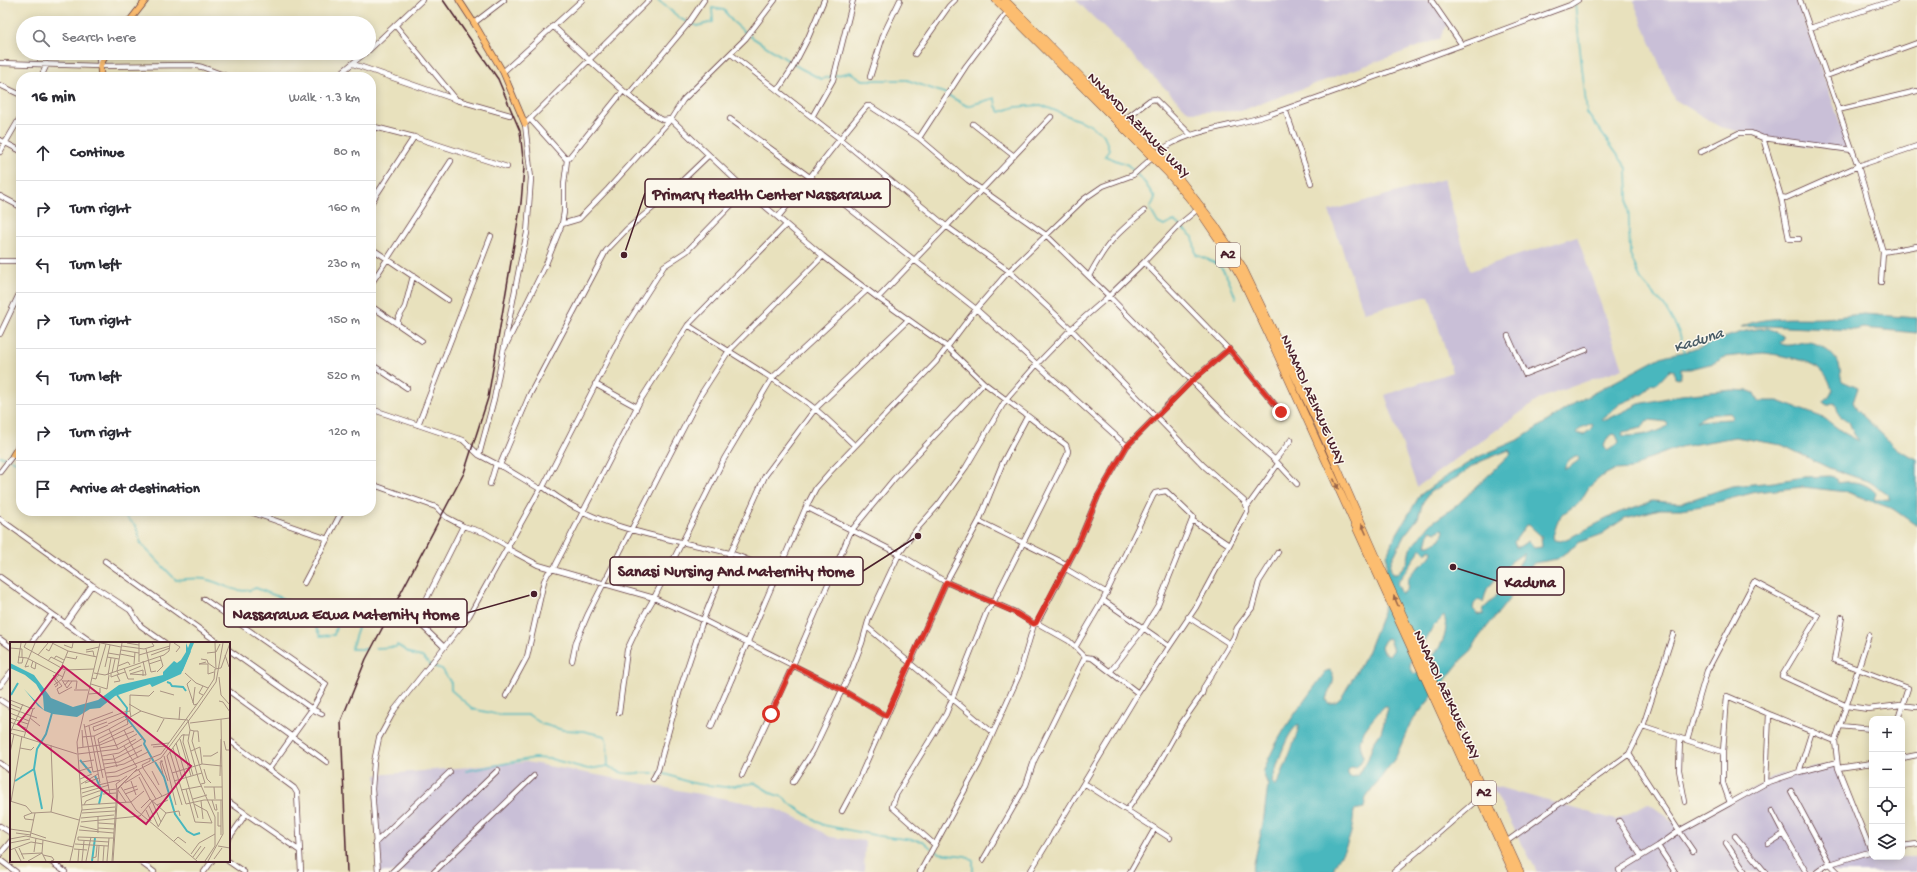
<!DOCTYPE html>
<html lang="en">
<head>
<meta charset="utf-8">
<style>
	body { margin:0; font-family:"Gochi Hand",sans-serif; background:#f2f2f3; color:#2b2b33 }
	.controls { position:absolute; right:12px; bottom:12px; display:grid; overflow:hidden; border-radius:8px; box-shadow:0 2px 10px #0003 }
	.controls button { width:36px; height:36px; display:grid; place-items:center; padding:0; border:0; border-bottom:1px solid #e1e1e2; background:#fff; color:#2b2b33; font:20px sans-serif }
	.stop { position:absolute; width:12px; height:12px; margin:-9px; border:3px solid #d93025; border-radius:50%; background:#fff }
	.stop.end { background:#d93025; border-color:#fff; box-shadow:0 1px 4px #0008 }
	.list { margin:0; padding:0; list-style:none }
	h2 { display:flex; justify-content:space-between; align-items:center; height:52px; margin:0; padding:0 16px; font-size:17px }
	h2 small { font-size:13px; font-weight:400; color:#7c7c81 }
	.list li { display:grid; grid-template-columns:26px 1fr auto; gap:12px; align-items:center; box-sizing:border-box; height:56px; padding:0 16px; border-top:1px solid #e1e1e2 }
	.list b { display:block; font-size:15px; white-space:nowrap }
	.list em { font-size:13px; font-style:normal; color:#7c7c81 }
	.icon { flex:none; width:22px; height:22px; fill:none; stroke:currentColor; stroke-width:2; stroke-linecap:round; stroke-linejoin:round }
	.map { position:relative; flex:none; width:1917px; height:872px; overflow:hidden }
	.search { position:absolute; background:#fff; box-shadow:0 2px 10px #0003; left:16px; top:16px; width:360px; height:44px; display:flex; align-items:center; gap:10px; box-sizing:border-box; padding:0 14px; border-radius:22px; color:#7c7c81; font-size:15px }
	.panel { position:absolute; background:#fff; box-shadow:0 2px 10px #0003; left:16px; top:72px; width:360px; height:444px; border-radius:16px }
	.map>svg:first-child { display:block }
</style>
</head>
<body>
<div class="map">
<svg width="1917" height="872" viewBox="0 0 1917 872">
	<rect width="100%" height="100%" fill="#fbf7ec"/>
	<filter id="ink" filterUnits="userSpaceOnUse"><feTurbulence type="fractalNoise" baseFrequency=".025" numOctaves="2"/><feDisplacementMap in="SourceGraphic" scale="8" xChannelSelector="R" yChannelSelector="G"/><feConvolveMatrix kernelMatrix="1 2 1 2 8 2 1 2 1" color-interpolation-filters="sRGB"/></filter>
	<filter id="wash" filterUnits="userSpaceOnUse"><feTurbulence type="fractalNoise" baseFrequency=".012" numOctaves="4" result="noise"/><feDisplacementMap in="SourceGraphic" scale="16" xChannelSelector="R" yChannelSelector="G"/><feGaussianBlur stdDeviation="0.9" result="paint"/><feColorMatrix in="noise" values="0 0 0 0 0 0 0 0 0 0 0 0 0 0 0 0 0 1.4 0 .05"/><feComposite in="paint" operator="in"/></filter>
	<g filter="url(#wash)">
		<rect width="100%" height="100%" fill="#e8e1bd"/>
		<!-- industrial -->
		<path fill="#c9bfd7" d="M1076 0H1433L1449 22 1439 39 1240 111 1189 112Z
			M1634 0H1797L1850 151 1801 145 1720 127 1674 99 1634 3Z
			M1444 179 1470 271 1577 236 1623 368 1541 398 1417 487 1385 395 1452 372 1429 296 1364 312 1329 211Z
			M526 762 770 807 800 819 830 837 865 841 864 872H380L376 775Z
			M1834 763 1838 764 1870 857H1917V872H1537L1491 785 1616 820 1648 803 1681 827 1759 786 1772 777Z"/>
		<!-- water -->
		<path fill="#48b7be" stroke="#496b74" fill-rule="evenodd" d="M1864 314 1917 318V333L1863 328 1855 330 1764 326 1741 327C1766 315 1797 319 1824 318 1837 317 1850 315 1864 314Z
			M1768 328 1783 336 1784 338 1780 343C1788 348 1796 343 1804 342 1817 340 1835 354 1839 365 1841 370 1840 376 1842 381L1858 388 1853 402 1857 410 1897 449 1917 459V526L1893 509 1847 492 1803 487 1756 492 1702 506 1681 509H1660L1625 518 1600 535 1580 542 1557 559 1534 563 1519 580 1518 588 1479 637 1471 651 1463 658 1410 724 1396 757 1366 798 1364 808 1354 810C1353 822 1352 833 1347 844 1343 855 1335 860 1333 872H1252L1263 824 1268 785 1263 773C1277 733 1302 705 1326 671L1330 670C1339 681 1328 689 1326 700L1328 703C1335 704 1339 700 1343 695L1367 653 1383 612 1387 555 1392 542 1420 495 1442 479 1478 457 1520 439 1575 403 1661 357C1671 353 1682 353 1692 350 1718 341 1740 329 1768 328ZM1763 353C1776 354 1807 360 1818 367 1826 373 1831 383 1832 392L1829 397 1824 401V403L1827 405 1835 402 1839 415 1849 422 1854 434 1859 441 1844 433 1824 418 1778 401H1758L1754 393 1749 391 1732 390 1681 395 1639 404 1606 420 1602 419 1620 404 1643 394 1651 384 1658 383 1671 369 1674 370 1675 378 1679 379 1681 376V369H1690L1714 363 1725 357ZM1730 413 1733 417 1731 419 1696 421 1707 415ZM1650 420 1666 422 1668 425C1662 433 1631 438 1622 435L1623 432 1642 428 1646 421ZM1592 423 1593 425 1590 430 1583 435 1577 433 1581 428ZM1613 434 1616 435 1619 442 1615 446 1607 451 1604 446 1607 439ZM1735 437 1782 445 1829 468 1870 482 1887 494 1890 499 1874 500 1876 493C1867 482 1851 480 1838 483L1837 478 1830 476 1803 477 1774 482 1732 486 1681 503 1652 501 1618 513 1571 537 1561 541 1554 540 1553 536 1558 520 1564 513 1580 502 1589 487 1602 476 1614 470 1632 469 1648 459 1680 447ZM1509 450 1511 454 1456 506 1430 524 1410 549 1407 562 1397 574H1392L1390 566 1392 560 1404 536 1418 518 1423 502 1430 492 1456 478 1479 462ZM1575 456H1578L1579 460 1568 468H1564L1569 460ZM1526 525H1529L1541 536 1542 547 1534 548 1528 541 1519 547H1516L1514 542ZM1442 529 1444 531 1441 539 1430 545H1426L1430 530 1436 532ZM1421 548 1425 553 1431 549 1432 553C1427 564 1411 568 1408 580 1407 584 1408 587 1407 590L1402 594 1397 583 1417 555 1419 550ZM1524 553V556L1515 571 1494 599 1484 608 1483 615 1478 614 1473 609 1474 604 1479 599 1483 602 1487 589 1512 561ZM1444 616C1452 639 1432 658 1418 672L1414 674 1410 667 1411 662 1433 627ZM1386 638 1389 639 1393 651 1389 655 1383 652 1381 647ZM1385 706H1387L1388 708 1381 732 1373 744 1368 759 1358 776 1350 777 1348 774V770L1352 767 1356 768C1368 755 1361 755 1360 742 1360 733 1378 712 1385 706ZM1299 724C1300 729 1279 784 1275 786L1272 782C1277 766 1286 732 1299 724Z"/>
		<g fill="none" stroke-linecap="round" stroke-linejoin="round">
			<!-- stream -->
			<path stroke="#48b7be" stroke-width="1.5" d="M658 0 681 19 687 22
				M1575 4 1587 113 1627 168 1630 254 1641 280 1665 307 1679 332 1685 352
				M690 23 697 26 713 22 712 8 724 10 732 21 747 34
				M750 36 800 68 821 79 850 72 863 80H907L944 93 967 106 995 98 996 106 1000 112 1015 107 1041 105 1088 124 1104 135 1109 149 1105 156 1128 165 1145 183 1155 198 1150 209 1158 223 1164 226 1174 221 1193 237 1196 255C1225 264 1226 272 1236 299
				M0 456 8 459
				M11 460 21 464
				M119 511 136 526 141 544 176 580C186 579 199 577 208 580 225 584 238 596 256 588L304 607 313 613 314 624 320 636 334 635 337 623 350 620 360 622 351 649H366
				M375 648 396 647 397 645 413 655 422 657 432 666 442 669 451 683V690L473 709 500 715H529L542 724 563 730 583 731 605 736C609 746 607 755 608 766 629 779 632 771 654 773
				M466 771 534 758 551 759 588 769 608 766
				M658 773 669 775 688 782 698 784 725 787 755 783 773 794 783 797 792 805 823 825 879 836 923 841 931 848
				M934 850 938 853 966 856 973 861V872"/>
		</g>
	</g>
	<g filter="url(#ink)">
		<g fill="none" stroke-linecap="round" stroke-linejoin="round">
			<defs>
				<path id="minor" d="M1431 0 1462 45
					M1800 0 1858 166 1883 252
					M474 23 504 0
					M395 25 455 98
					M553 26 589 60 628 95 657 117 663 120 671 119
					M1810 28 1895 0
					M369 50 422 0
					M98 53 100 66
					M731 54 840 139 946 226 1009 271 1071 329 1204 466 1244 501 1247 507V512L1196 607 1138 693 1030 872
					M915 54 949 6 955 0
					M0 63 100 66 192 65 202 67 229 77
					M353 64 457 100 510 115
					M503 72 582 0
					M1826 76 1917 43
					M41 77 47 64
					M336 77 365 53
					M870 77 884 33 900 0
					M0 85 21 95
					M778 90 793 67 808 38 824 0
					M628 95 687 25 704 0
					M1285 109 1311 183
					M1838 110 1917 91
					M812 117 833 80 853 0
					M530 119 649 0
					M671 119 746 190 823 256 878 298 947 347 984 383 1066 445 1068 451 1067 455 993 603 987 611 946 714 896 795 892 807 935 845
					M730 119 811 178 976 309 1127 446
					M1124 120 1150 100 1155 99 1190 134
					M973 124 1014 156
					M371 126 414 137 507 167
					M371 133 375 127
					M919 138 966 66 1008 11
					M1763 138 1781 197 1789 239H1799
					M0 140 21 151
					M0 152 21 116
					M1701 152 1739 133H1751L1763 138 1852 150
					M1157 153C1190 128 1230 128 1268 115 1369 80 1469 42 1570 5L1578 0
					M567 160 623 91
					M0 196 21 207
					M1781 197 1786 198 1858 166 1917 146
					M371 203 414 137
					M778 217C808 181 836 142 867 106H870L919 138 968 180 1046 235 1109 296 1225 415 1275 460 1297 484
					M562 224 579 219 608 189 671 119 683 100 746 38 775 0
					M371 248 448 300
					M0 261H21
					M1144 262 1236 357 1281 412 1282 418
					M1089 276C1106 244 1116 234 1144 211
					M1881 282 1883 252 1917 246
					M371 284 451 161
					M878 298 1051 117
					M371 306 422 341
					M398 324V319L405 307 413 276
					M688 325C730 353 774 377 814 408 828 419 841 433 854 445
					M0 334 21 290
					M1508 336 1525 374 1586 350
					M371 364 407 388
					M595 384 637 407
					M371 409 463 440 479 455
					M418 425 491 236
					M1275 460 1291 440
					M502 467 479 455 494 399 519 269 527 233 531 178 525 124 530 119 567 160 564 184V212L562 224 546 264 504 349
					M0 472 13 455
					M371 484 436 507 446 517 463 526 416 620 444 647
					M490 484 496 464
					M543 487 624 329 664 266 687 251 746 190
					M540 489 500 465 530 394 606 251 627 229 660 202 709 155
					M1247 507 1278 464
					M248 511 328 539
					M0 519 92 585 130 610 141 626 165 643
					M1192 520 1229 545
					M979 521 1068 565
					M463 526 485 533 509 547
					M508 549 538 565 654 598 703 620 842 690 886 716
					M105 561 219 643
					M1066 569 1107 593
					M0 577 93 643
					M304 583 342 511
					M204 599 326 684 312 709 269 769
					M1103 600 1169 646
					M1188 617 1230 644
					M1842 617 1834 660 1908 688 1898 719
					M1037 623 1069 641 1085 657 1092 658 1138 693
					M65 624 92 585
					M1034 624 1037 623 1078 544 1098 496 1127 446 1191 381 1229 349
					M867 627 993 733
					M1673 634 1643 726 1723 752
					M1869 635 1835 741 1838 768 1871 851
					M0 639 11 647
					M31 643 52 614
					M1076 646 1103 600 1153 496 1155 493 1166 491 1193 517 1192 520 1158 605 1144 628 1110 672
					M229 650 312 709 322 714
					M572 661 576 642 588 614 701 394 728 352 823 256
					M0 686 11 672
					M229 691 327 762
					M506 696 527 657 544 581 548 573 554 568 640 401 688 325 786 225
					M0 700 11 707
					M619 713 627 650 640 622 654 598 724 459 772 378 867 290
					M1769 714 1727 696 1723 752V783L1730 803 1766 783 1799 772 1812 731
					M1840 726 1872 729
					M711 727 806 507
					M1680 738 1679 770 1685 802
					M229 740 294 788 297 793 301 872
					M1687 740 1707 671 1754 582 1818 616 1782 676 1847 706 1868 709 1901 705 1917 707
					M1629 754 1679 831 1730 803
					M1902 758 1917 755
					M0 763 11 771
					M1838 768 1872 763
					M1799 772 1837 762
					M742 775 793 665 851 531 894 479 984 383
					M653 779 658 770 681 686 703 620 730 554 765 476 815 409 908 320
					M793 782 813 751 852 669 862 643 869 618 899 554 916 530 939 504 966 467 1005 401 1038 363 1071 329 1109 296 1144 262 1181 223 1198 209
					M1084 783 1170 838
					M1766 783 1769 714 1835 741
					M1791 791 1830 864 1838 872
					M229 802 300 851
					M1127 810 1154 772 1181 724 1202 694 1204 687 1234 637 1237 628 1252 608 1259 582 1278 552
					M842 811 858 781 946 582 979 521 1003 462 1027 417
					M1772 811 1784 834
					M1619 821 1641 856
					M0 826 11 833
					M1735 836 1765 872
					M229 838 246 814
					M1506 842 1629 754 1643 726
					M375 843 450 772
					M1726 843 1745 872
					M1768 844 1784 834 1806 872
					M1658 846 1679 831 1693 851
					M1902 846 1917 844
					M0 854 11 841
					M0 860 16 872
					M983 860 1026 785 1034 761 1085 657
					M50 861 65 872
					M139 861 154 872
					M228 861 244 872
					M204 872 212 861
					M378 872 372 789 374 762 379 738 395 709 469 616 540 489 543 487 546 489C601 531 665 537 729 553 746 558 761 567 778 571
					M392 872 498 770
					M434 872 534 776
					M920 872 979 764 1019 675 1034 624 1015 612 946 582 899 554 806 507 816 488 830 472 936 362 976 309 1009 271 1084 199 1103 186 1133 175 1152 158
					M1130 872 1155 828
					M1394 872 1479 798
					M1620 872 1619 870 1658 846 1675 872
					M1817 872 1827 865 1872 851"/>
				<path id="major" d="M459 0 474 23 503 72 525 124
					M128 23 146 0
					M101 77 100 66 107 53
					M13 455 21 442"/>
				<path id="highway" d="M996 0 1168 173 1198 209 1217 237 1241 277 1268 334 1513 872
					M1005 0 1171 168 1215 225 1242 266 1319 426 1380 565 1520 872"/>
			</defs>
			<!-- minor casing -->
			<use href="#minor" stroke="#623c41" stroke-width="6"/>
			<!-- major casing -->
			<use href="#major" stroke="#623c41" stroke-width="7"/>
			<!-- highway casing -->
			<use href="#highway" stroke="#623c41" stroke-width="8"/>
			<!-- minor -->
			<use href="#minor" stroke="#fff" stroke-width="4.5"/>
			<!-- major -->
			<use href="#major" stroke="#fcbd6f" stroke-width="5.5"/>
			<!-- highway -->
			<use href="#highway" stroke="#fcbd6f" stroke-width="7"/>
			<!-- rail -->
			<path stroke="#4a1f2b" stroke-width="1.5" d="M347 872 341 721 366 659 464 473 488 398 521 203 524 168 520 131 498 79 443 0"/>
		</g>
		<!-- one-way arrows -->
		<defs><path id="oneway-solid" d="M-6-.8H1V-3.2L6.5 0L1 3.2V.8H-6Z"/></defs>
		<g fill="#9a664a">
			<use href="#oneway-solid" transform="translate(1336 484) rotate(66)"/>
			<use href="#oneway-solid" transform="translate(1364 529) rotate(-114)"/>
			<use href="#oneway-solid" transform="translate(1396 601) rotate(-114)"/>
		</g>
	</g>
	<g fill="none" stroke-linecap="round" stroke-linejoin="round" filter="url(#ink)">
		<!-- route -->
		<path stroke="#d93025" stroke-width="5" d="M771 714 793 665 842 690 886 716 946 582 1014 612 1034 624 1036 623 1078 544 1098 496 1127 446 1192 381 1229 349 1281 412"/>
	</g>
	<g text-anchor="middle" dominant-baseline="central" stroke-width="3" stroke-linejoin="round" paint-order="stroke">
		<!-- shield labels -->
		<g fill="#fbf7ec" stroke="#7f6065" stroke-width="1">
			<rect x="1216" y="243" width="24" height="24" rx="3"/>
			<rect x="1472" y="781" width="24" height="24" rx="3"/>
		</g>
		<g font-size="14" font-weight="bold" fill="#4a1f2b">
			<text x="1228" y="255">A2</text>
			<text x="1484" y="793">A2</text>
		</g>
		<!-- street labels -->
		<g font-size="15" fill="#4a1f2b" stroke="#fbf7ec">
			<text transform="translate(1138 126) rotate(46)">NNAMDI AZIKWE WAY</text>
			<text transform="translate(1312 400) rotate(66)">NNAMDI AZIKWE WAY</text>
			<text transform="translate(1446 695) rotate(65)">NNAMDI AZIKWE WAY</text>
		</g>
		<!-- water labels -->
		<g font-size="16" font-style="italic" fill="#495c66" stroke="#fbf7ec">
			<text transform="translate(1699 342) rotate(-18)">Kaduna</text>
		</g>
	</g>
	<!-- overview -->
	<g transform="translate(10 642)">
		<rect width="220" height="220" fill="#e8e1bd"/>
		<path d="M176 1 178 6 180 1H184L171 32 142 45 140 42 105 54 90 66 80 67 67 75 43 72 35 69 28 64 14 47 34 68 33 54 26 42 15 33 0 26V21L24 33 41 56 63 65 88 58 109 43 153 33V30L164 19 167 21 171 18 176 10Z" fill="#48b7be"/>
		<path fill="none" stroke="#48b7be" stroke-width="2" d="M169 29 172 28 180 9M157 40 160 41 162 44 173 45 176 49M1 53 8 41M107 53 117 66 116 75 135 99 134 102 144 120M70 118 81 131M145 120 154 135 165 172 177 189 184 193 190 191M85 134 92 149 89 162M5 139 24 127M32 167 24 127 27 107 36 92 42 71M82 219 85 196"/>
		<path fill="none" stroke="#a99383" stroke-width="1" d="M11 1 8 21H12L13 16M16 1 14 5 55 28 84 27M42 1 58 9 87 15M91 1 111 5M117 1 129 3M164 1 170 5 166 10M205 1 206 27M54 3 62 6 63 1M112 4 134 7 144 4 142 1M0 6 12 7V15M36 7 39 9 43 1M136 7 141 30 146 29M76 8 89 5M111 8 129 11M76 10 83 9 84 14M98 11 110 13M197 11 206 10 210 2M110 12 125 15M28 13 38 1M129 13 160 4M141 13 160 6M215 13 219 25M8 15 17 16 53 35M56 15 66 17 67 14M97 15 109 17M44 17 46 14 54 18M191 17 197 18 198 21 205 26M23 19 21 25 25 27 26 21M38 19 41 15 53 21M129 20V1M196 20 189 22H198M124 22 125 10M139 22 151 18M198 22V32L204 30M19 24 15 25 25 1M108 24 118 20 120 23M95 25 100 3M51 26 58 9M114 26 118 37H124M119 29 131 24M147 30 153 24 150 14M84 31 95 33 154 13 159 9 160 1M101 31V35L115 30M102 31 105 17M175 31 186 41 198 46M120 32 136 33 133 19M120 32 133 28V34M43 33 52 44 47 47 49 52 62 45M98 33 101 16M109 33 107 29 112 1M209 35 211 53 220 63M82 36 86 37 96 2M52 38 55 43 59 38M181 38 177 42 184 63 187 62M53 39H62L57 46 55 43M62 39H67L66 47M104 40 110 39 107 33M81 42 97 47 99 33M44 43 52 37 55 29M193 44 189 51 193 53M45 45 48 43 44 37 49 33M64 48H78M150 49 164 53M79 52 90 51V46M0 58 23 67 25 66M209 59 213 60 220 70M183 61 185 45M0 62 12 67M119 62 131 69M0 66 27 76M120 69V53L139 54 144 49M0 71 19 79M0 76 18 82M20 76 30 84M169 78 170 65M79 79 103 70M0 80 16 86M97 80 83 85 84 89 98 83M180 81 220 76M74 82 83 130 95 127M98 82 115 74M79 84 90 141M75 85 114 70 120 69 121 75M2 87 15 90M72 88 73 105M114 88 128 116M180 88 184 89 182 99 195 141 191 142M184 89H188L189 100M147 90 154 77M0 91 67 112M0 91 13 62M174 92 173 100 183 133M84 94 93 136M14 95 23 67M72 95 84 94 99 87M170 97 181 134M214 99 216 108H220M89 101 122 84M166 101 188 176M41 103 43 155 41 170M141 103 159 101M114 104 125 122 151 112 195 51 204 37 205 27 211 26 220 1M143 105 157 104M10 106 21 108 24 105M68 106 90 103 124 89M90 106 107 103 127 92M163 106 172 136M108 107 126 97M181 109 190 105 192 122M160 110 176 162 194 158H212M0 111 4 92M68 112 108 107 99 87 131 69 153 76 178 78 180 88 178 99 189 139 205 175V204L195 219M103 113 107 125M92 114 109 111 133 96M154 114 166 163M193 114H201L208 110M140 116V119L132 123 133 126 152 154M93 118 104 117 132 103M151 118 158 139M153 119 150 120 153 132M72 120 84 118M94 122 109 120 132 108M95 126 114 122 138 110M128 127 146 157M194 127 197 137 201 141M69 129 82 125M142 129 149 143M96 131 105 130 125 122M162 131 192 122 212 124M210 134 211 97M97 135 108 134 121 128 127 125 125 122M129 135 140 157 156 171 169 169 170 174M70 137 82 132M121 139 126 153M164 139 192 131M75 141 89 136M115 141 130 132M71 142 88 132M111 145 126 168 187 219M194 145H212M204 145 205 157M71 147 110 138M107 147 127 127M107 147 106 142 117 134M176 147 185 180 202 181M108 148 116 160M114 148 127 144M171 148 192 144M72 151 99 143M93 152 106 151M100 152 88 97 118 82 117 77M115 152 128 147M72 155 89 149 107 147M183 157 197 153M202 158 205 168H207L206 162M0 159 16 164 22 171 41 170 69 178M142 159 151 180M191 159 193 177M1 160 12 94M121 160 134 149M184 162 197 169 202 181M72 163 121 160M74 163 76 159 91 153M147 163 158 158M172 163 157 114 172 93H179M139 164 148 184M131 166 140 157M72 168 105 165M136 168 141 179M208 170V184H211M22 171 14 174 15 177 24 178M72 171 105 169M71 176 104 173M71 180 130 174 142 159 159 151M88 181 104 182M70 184 88 188M148 185 156 171M88 186 104 187M0 187 21 190M69 188 104 191M6 191 21 193M21 191 36 196M88 191V174M211 193V158M20 195 25 171M0 197 16 194 63 205M68 198V195L99 196M68 198 99 200M164 199 168 195 176 201M0 201 20 197M65 202 98 204M208 204 220 206M9 206 14 217M5 207 11 219M64 207 77 208M0 208 21 200 33 202M24 210 26 196M11 212 32 211 36 219M181 212 189 201 205 192M33 213 42 215 44 218 41 219M183 215 191 204M82 216 86 215 87 204M186 217 195 205M204 217 212 206M18 219 32 211 33 198M60 219 72 167 67 100 90 1M68 219 69 207M72 219 74 199M76 219 81 195M88 219 89 204M93 219 94 204M97 219 99 196H103M102 219 107 147M103 219 108 147 124 130 151 116 188 66 206 40 213 1M198 219 213 192 211 77"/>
		<path fill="#c2185b" fill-opacity="0.15" stroke="#c2185b" stroke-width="2" d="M53 24 181 124 136 182 8 82Z"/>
		<rect width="220" height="220" fill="none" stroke="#4a1f2b" stroke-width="2"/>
	</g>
	<!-- callouts -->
	<path fill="none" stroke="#4a1f2b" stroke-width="1.5" d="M624 255L645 193M918 536L863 571M1453 567L1497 581M534 594L467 613"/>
	<g fill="#4a1f2b" stroke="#fbf7ec" stroke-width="1.5">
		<circle cx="624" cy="255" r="4"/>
		<circle cx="918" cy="536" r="4"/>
		<circle cx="1453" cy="567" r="4"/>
		<circle cx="534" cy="594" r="4"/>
	</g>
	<g fill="#fbf7ec" stroke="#4a1f2b" stroke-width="1.5">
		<rect x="645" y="179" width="245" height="28" rx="4"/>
		<rect x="610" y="557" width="253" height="28" rx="4"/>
		<rect x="1497" y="567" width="67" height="28" rx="4"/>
		<rect x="224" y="599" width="243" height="28" rx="4"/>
	</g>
	<g font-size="16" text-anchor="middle" font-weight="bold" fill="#4a1f2b">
		<text x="767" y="199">Primary Health Center Nassarawa</text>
		<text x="736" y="576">Sanasi Nursing And Maternity Home</text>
		<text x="1530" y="587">Kaduna</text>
		<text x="346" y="619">Nassarawa Ecwa Maternity Home</text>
	</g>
</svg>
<div class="controls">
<button>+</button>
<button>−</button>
<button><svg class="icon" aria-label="locate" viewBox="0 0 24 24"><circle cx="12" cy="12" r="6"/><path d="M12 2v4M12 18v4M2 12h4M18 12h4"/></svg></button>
<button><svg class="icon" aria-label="layers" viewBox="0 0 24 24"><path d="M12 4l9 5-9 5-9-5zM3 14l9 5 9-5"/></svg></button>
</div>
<div class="stop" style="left:771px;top:714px"></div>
<div class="stop end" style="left:1281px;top:412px"></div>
<div class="search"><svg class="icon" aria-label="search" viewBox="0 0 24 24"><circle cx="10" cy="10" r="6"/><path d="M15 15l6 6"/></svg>Search here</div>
<section class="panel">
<h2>16 min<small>Walk · 1.3 km</small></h2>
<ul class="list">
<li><svg class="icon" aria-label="ahead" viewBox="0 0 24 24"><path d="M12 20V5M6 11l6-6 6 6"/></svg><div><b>Continue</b></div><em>80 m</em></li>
<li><svg class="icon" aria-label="right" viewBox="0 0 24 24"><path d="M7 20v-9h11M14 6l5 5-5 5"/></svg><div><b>Turn right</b></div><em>160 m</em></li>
<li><svg class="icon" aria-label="left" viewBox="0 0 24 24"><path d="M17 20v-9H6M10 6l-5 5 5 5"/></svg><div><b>Turn left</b></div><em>230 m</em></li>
<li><svg class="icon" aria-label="right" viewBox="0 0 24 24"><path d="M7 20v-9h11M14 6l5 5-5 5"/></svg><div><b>Turn right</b></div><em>150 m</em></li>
<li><svg class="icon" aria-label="left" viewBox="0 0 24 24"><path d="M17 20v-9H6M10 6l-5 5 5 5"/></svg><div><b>Turn left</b></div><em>520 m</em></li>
<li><svg class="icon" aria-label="right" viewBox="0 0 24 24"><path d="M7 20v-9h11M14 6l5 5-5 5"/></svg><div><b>Turn right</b></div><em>120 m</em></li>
<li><svg class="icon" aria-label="arrive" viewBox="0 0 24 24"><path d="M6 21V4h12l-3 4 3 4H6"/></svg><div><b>Arrive at destination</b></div></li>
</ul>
</section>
</div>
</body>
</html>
